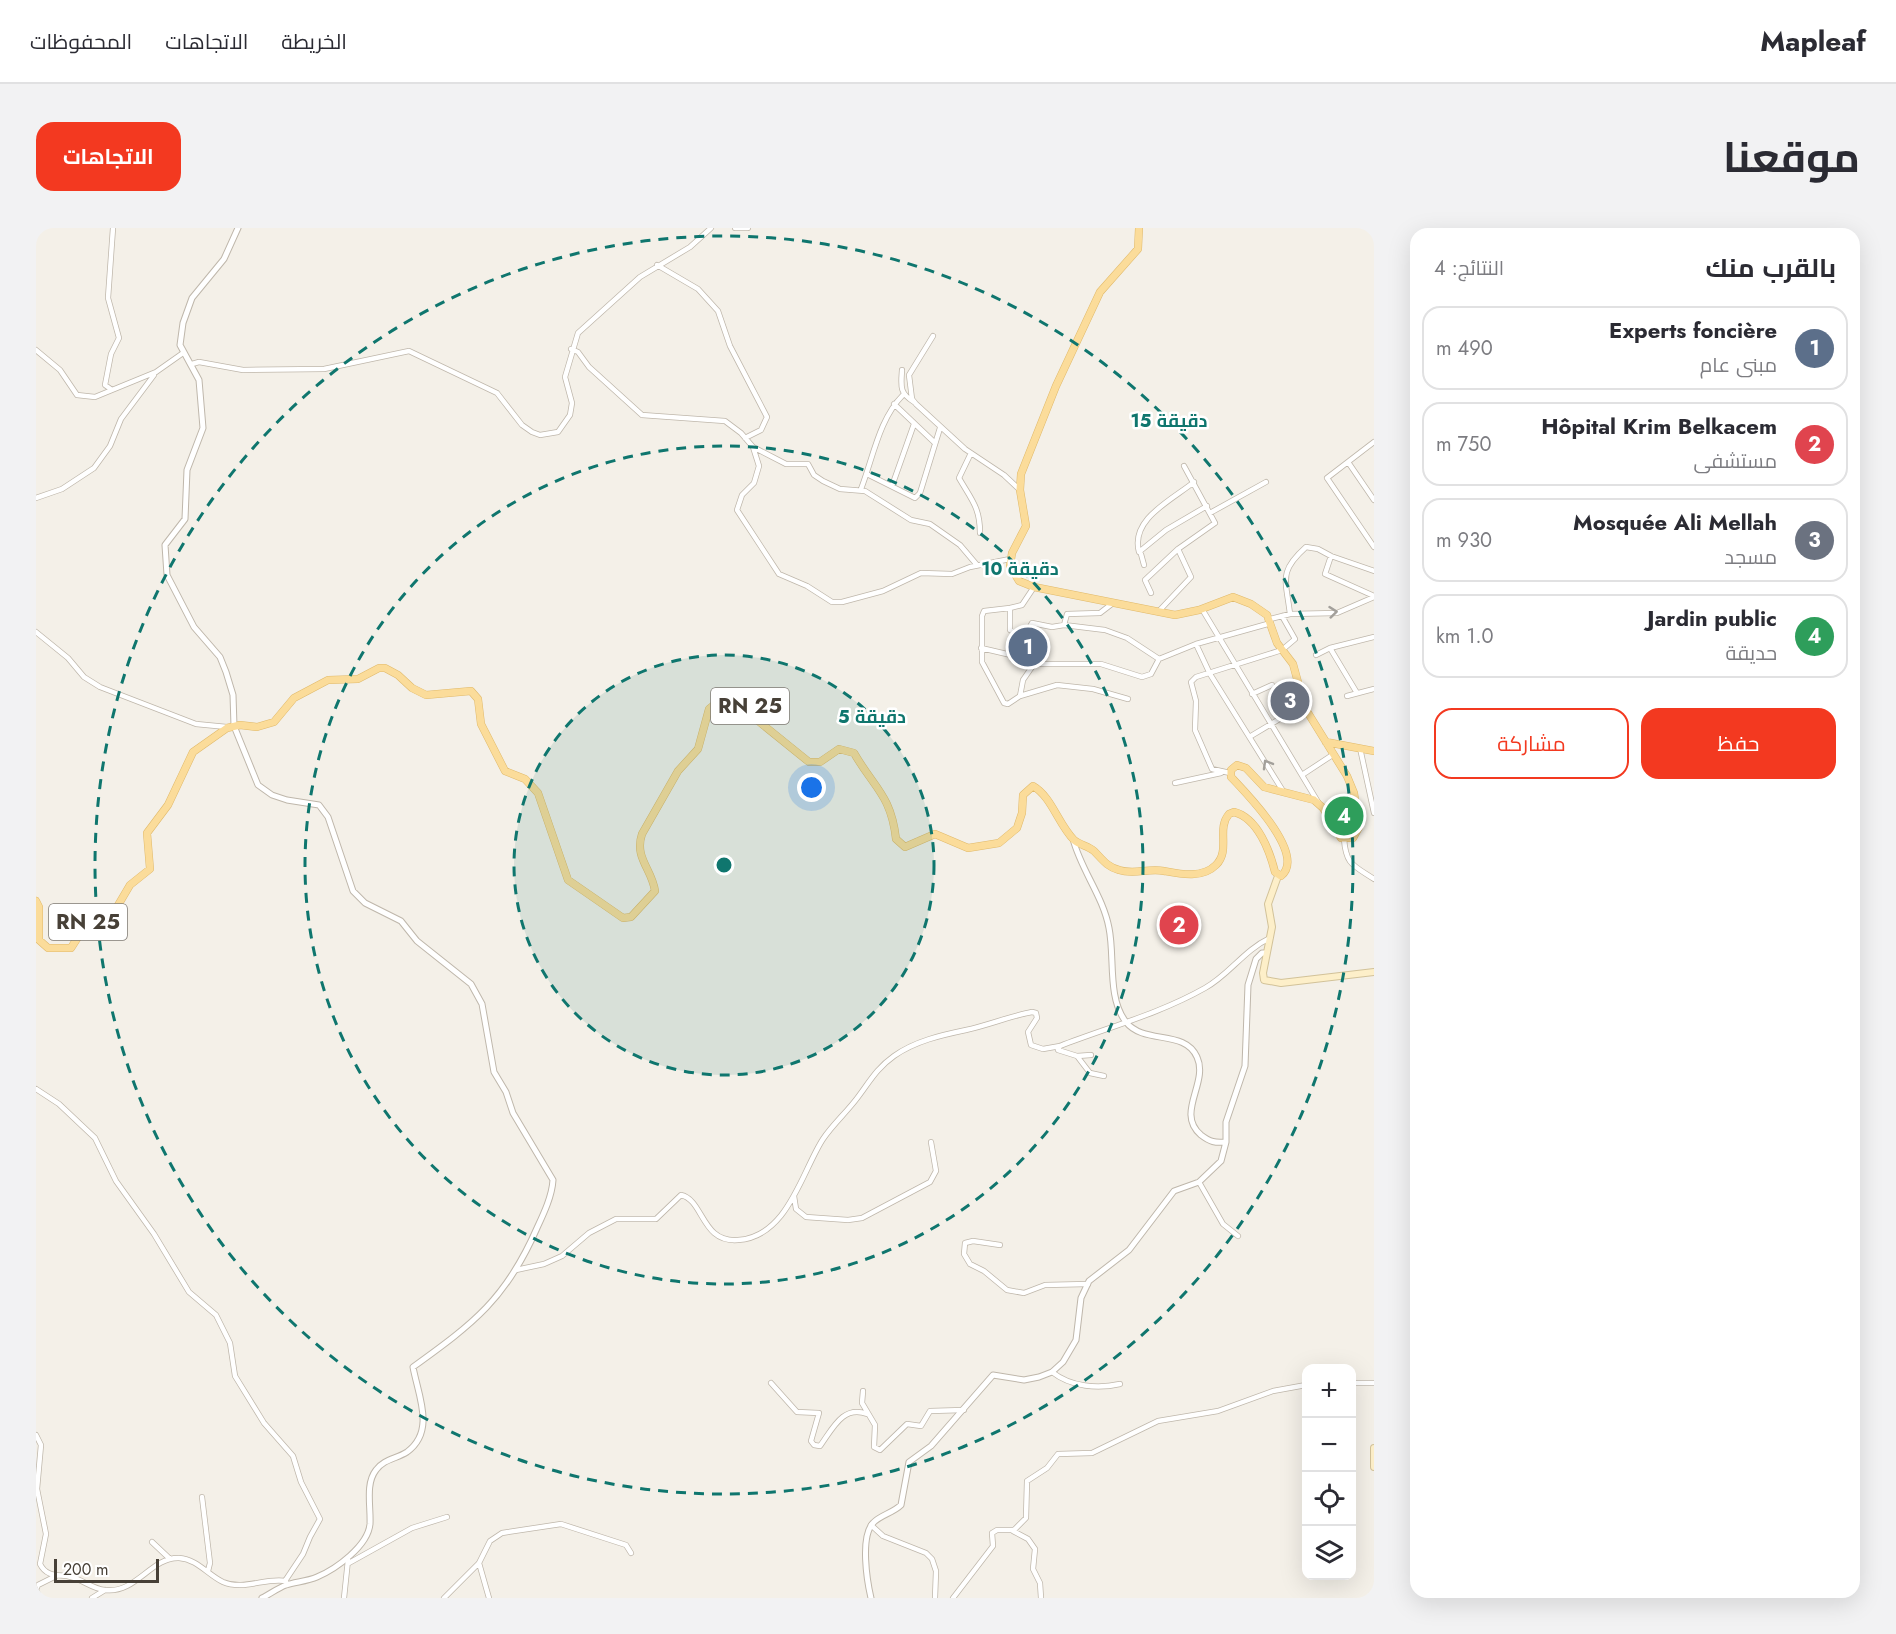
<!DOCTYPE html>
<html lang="ar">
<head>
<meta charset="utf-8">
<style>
	body { margin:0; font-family:Jost,Cairo,sans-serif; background:#f2f2f3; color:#2b2b33; direction:rtl }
	.controls { position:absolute; right:18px; bottom:18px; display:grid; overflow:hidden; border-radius:12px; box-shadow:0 6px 24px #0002 }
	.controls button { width:54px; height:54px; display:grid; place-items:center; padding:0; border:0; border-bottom:2px solid #e1e1e2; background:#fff; color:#2b2b33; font:30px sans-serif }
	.scale { position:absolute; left:18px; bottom:15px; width:105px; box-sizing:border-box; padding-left:6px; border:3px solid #474037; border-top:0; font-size:16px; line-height:21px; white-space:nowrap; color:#474037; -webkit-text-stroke:4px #fff; paint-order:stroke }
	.you { position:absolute; left:776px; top:560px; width:21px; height:21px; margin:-15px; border:4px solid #fff; border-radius:50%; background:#1a73e8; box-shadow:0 0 0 9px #1a73e833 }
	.badge { display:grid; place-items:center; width:39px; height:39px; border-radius:50%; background:#f33920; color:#fff; font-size:20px; font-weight:700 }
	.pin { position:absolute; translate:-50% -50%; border:3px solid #fff; box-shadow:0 2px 6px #0006 }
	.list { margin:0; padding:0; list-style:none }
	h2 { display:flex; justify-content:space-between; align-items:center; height:78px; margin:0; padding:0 24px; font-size:26px }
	h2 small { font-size:20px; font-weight:400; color:#7c7c81 }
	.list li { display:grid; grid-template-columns:39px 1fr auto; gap:18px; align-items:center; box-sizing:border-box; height:84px; margin:0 12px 12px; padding:0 12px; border:2px solid #e1e1e2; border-radius:18px }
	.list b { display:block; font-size:22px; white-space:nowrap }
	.list p { margin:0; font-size:20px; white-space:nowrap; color:#7c7c81 }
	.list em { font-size:20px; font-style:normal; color:#7c7c81 }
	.actions { display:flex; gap:12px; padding:18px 24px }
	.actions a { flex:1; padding:14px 0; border:2px solid #f33920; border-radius:18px; text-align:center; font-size:21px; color:#f33920 }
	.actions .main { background:#f33920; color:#fff }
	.icon { flex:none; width:33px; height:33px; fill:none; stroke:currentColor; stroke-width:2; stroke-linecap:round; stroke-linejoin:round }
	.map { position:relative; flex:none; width:1338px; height:1370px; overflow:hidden; direction:ltr; border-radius:18px }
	header { display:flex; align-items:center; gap:36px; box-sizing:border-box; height:84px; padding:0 30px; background:#fff; border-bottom:2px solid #e1e1e2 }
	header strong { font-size:28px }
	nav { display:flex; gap:33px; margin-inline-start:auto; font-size:21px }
	.intro { display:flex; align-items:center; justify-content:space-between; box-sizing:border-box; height:144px; padding:0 36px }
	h1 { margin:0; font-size:42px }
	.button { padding:15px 27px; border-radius:18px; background:#f33920; color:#fff; font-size:21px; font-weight:700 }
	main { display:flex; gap:36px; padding:0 36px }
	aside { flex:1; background:#fff; border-radius:18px; box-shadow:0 6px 24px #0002 }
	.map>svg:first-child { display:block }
</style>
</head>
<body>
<header>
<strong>Mapleaf</strong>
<nav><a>الخريطة</a><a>الاتجاهات</a><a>المحفوظات</a></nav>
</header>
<div class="intro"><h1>موقعنا</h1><a class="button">الاتجاهات</a></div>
<main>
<aside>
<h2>بالقرب منك<small>النتائج: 4</small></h2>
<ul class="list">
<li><span class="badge" style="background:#5c6f8a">1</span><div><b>Experts foncière</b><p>مبنى عام</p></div><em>490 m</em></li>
<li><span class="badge" style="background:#e0444e">2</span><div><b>Hôpital Krim Belkacem</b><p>مستشفى</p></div><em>750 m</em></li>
<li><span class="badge" style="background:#6b7280">3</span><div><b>Mosquée Ali Mellah</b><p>مسجد</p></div><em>930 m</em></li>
<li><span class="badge" style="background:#2e9e5b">4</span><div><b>Jardin public</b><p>حديقة</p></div><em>1.0 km</em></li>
</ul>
<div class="actions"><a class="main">حفظ</a><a>مشاركة</a></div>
</aside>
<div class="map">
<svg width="1338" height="1370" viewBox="0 0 1338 1370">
	<rect width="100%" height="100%" fill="#f4f0e8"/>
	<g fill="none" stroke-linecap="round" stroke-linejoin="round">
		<defs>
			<path id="minor" d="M77 0 72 70 83 110 75 126 69 157 76 162 120 144 147 125
				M699 0H712
				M621 37 662 61 682 83 694 118 731 189 725 202 709 210
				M897 108 873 147 876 171 880 176 929 221 968 247 984 262
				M535 121 542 124 553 139 606 187 689 193 705 205 717 219 723 238 718 255 706 267 701 282 743 346 771 358 796 374H806L847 363 885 345 916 346 934 339 974 331
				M0 122 24 142 41 167 59 169 76 162
				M156 136 163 134 207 142 288 141 373 123 461 165 486 197 496 204 504 207 522 204 534 187 536 175 529 149 542 105 604 49 654 19 675 0
				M866 142C865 158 863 165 878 174
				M858 176 899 215
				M1338 214 1291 250 1338 319
				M717 219 750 236H772L778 247 787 253 804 261 829 263 875 292 894 296 924 317 941 337
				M935 225 923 250C935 271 944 279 944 305
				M1312 234 1338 272
				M831 246 879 270 884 265 904 200
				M1158 254C1136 272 1094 291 1103 324L1130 302 1171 278
				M856 258 878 196
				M825 261C837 230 843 191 867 167
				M0 270 26 261 58 240 74 218 85 191 118 147
				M1174 285 1230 254
				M1105 326 1108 337
				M1338 343 1295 328 1289 346 1338 368
				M998 359 986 377 974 380V402L988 409 996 395 1016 399 1028 397
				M1115 365 1109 352 1142 321
				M1077 375 1064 385 1031 386 1028 397 1069 402 1091 410 1123 431 1160 416
				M974 380 948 383 946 388V434L968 475 972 476 984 468 987 452 998 436H1065L1106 449 1115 446 1123 431
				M1166 381 1282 574
				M1122 384 1155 349 1142 321 1179 295 1148 238
				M1254 386C1250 352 1242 344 1270 319L1282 321 1295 328
				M1234 391 1254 386 1301 385 1338 369
				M1235 395 1160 416 1174 446 1247 563
				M0 404 32 430 48 449 64 459 160 496 191 499
				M945 420 975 427
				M1280 427 1294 420
				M1321 465 1294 420 1338 409
				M1216 466 1236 457
				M984 468 1021 457 1057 461 1092 471
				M1311 468 1338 461
				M1215 508 1267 477
				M1324 520 1338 585
				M1194 545 1176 541 1159 502 1160 473 1155 454 1160 449 1246 422 1259 411 1246 388
				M1266 547 1298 526
				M1139 555 1185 545
				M1308 611C1310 637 1317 637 1338 651
				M1024 818 1022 822 1041 828 1054 845 1068 848
				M1041 828 1055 827
				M0 861 23 876 59 910 80 953 118 1006 153 1064 180 1087 194 1115 199 1148 228 1195 257 1228 265 1254 284 1291 274 1309 267 1326 249 1353
				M1163 954 1187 996 1202 1008
				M758 968 760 981 770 989 812 992 826 990 894 954 900 943 895 914
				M964 1017 937 1013 929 1015 928 1026 934 1036 948 1043 971 1062 988 1065 1009 1057 1052 1056
				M480 1042 508 1036 526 1028 553 1005 580 991H620L645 967C668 972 665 1015 702 1012 752 1009 766 943 787 911 797 896 811 884 822 869 834 853 841 840 858 828 879 813 906 807 930 802 953 797 974 788 996 784L1000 785 1001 790 992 804 995 817 1007 821 1024 818C1073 799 1123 786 1169 760 1193 747 1208 722 1234 710
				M1016 1144C1035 1159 1062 1161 1084 1156
				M735 1155 761 1184 783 1185 775 1213 778 1217 784 1218C797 1200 807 1177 831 1186
				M1316 1155H1338
				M827 1163 826 1175 839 1197 838 1219 844 1222 871 1196 885 1198 894 1183 928 1182
				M0 1207 5 1217 1 1261 10 1306 4 1336C11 1350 23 1346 35 1349 47 1352 57 1361 69 1362 100 1366 115 1329 143 1330 161 1331 172 1347 187 1354 208 1363 230 1349 250 1353
				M166 1269 174 1335 172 1343
				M835 1297 847 1308 890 1325 896 1331 900 1343 899 1370
				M116 1314 134 1331
				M313 1335 376 1300 411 1289
				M443 1335 453 1370
				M4 1370 0 1362 2 1357 20 1348
				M56 1370 69 1362
				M308 1370 312 1332
				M408 1370 443 1335 454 1313 466 1305 525 1296 590 1317 595 1325
				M917 1370 957 1318 956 1305 961 1302H977
				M1005 1370 1004 1355 997 1341 999 1321 992 1311 977 1303 990 1290 991 1253 1011 1240 1022 1226 1056 1225 1122 1193 1182 1183 1237 1163 1270 1157"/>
			<path id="tertiary" d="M202 0 188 31 156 70 147 95 144 117 163 152 167 200 151 242 149 291 129 317 131 347 158 399 184 429 190 444 197 467 198 498 222 557 236 567 251 572 283 577 292 589 317 663 329 675 365 693 381 713 435 756 446 776 458 844 470 864 477 885 517 952C516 968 508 985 501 1000 470 1071 438 1095 377 1139 382 1167 400 1203 371 1224 360 1231 348 1231 340 1242 329 1256 335 1279 334 1296 332 1318 300 1341 281 1349 272 1353 260 1354 250 1357 242 1360 234 1366 226 1370
				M1037 611C1045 642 1067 668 1073 700 1079 729 1071 770 1090 794 1108 817 1149 801 1161 829 1173 855 1139 885 1165 907 1174 914 1179 915 1190 914
				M835 1370C831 1353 824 1309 837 1295 844 1287 857 1285 865 1277L873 1234 895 1218 957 1147 988 1152 1003 1149 1016 1144 1027 1134 1040 1112 1045 1070 1053 1053 1093 1022 1138 963 1163 954 1185 933 1190 914V894L1209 838 1212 757 1220 731 1226 725H1230"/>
			<path id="secondary" d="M1242 648 1232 676 1236 699 1227 745 1228 752 1245 755 1338 744
				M1338 1220V1239"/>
			<path id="primary" d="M1290 514 1338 523
				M0 673 3 679V712L12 720H35L51 695 81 679 94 657 114 641 111 605 132 577 157 524 191 500 204 497 221 499 238 494 258 470 292 452 322 451 343 440H349L362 447 376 460 390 467 435 463 442 471 445 496 469 543 489 551 502 565 532 652 587 690 595 689 619 663C616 641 598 630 606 606L642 543 662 521 673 481 690 467 701 464 708 466 721 492 773 534H784L803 521 818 525C838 560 855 567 860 611L869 619 899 606 932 620 963 615 981 600 986 585 987 567 997 558C1016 569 1022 596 1038 612 1044 617 1052 618 1058 623 1066 631 1071 639 1083 642 1098 647 1112 640 1128 643 1144 646 1166 651 1180 637 1195 622 1180 601 1193 586L1198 584C1222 590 1234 624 1239 644L1245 648C1271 627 1211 566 1195 549V542L1201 537 1210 540 1228 559 1278 572 1287 580 1305 610H1317L1323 599 1318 565 1311 548 1269 480 1257 436 1241 415 1231 387 1215 376 1197 369 1163 382 1139 387 998 359 983 353 974 338 976 325 990 298 984 262 985 246 1020 158 1064 64 1102 21 1103 0"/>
		</defs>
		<!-- minor casing -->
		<use href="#minor" stroke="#bfb7ab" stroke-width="6"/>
		<!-- tertiary casing -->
		<use href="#tertiary" stroke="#bfb7ab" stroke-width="7"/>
		<!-- secondary casing -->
		<use href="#secondary" stroke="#d2c299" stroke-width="8"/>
		<!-- primary casing -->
		<use href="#primary" stroke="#e0b96a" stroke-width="8"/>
		<!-- minor -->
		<use href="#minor" stroke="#fff" stroke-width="4.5"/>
		<!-- tertiary -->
		<use href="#tertiary" stroke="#fff" stroke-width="5"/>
		<!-- secondary -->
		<use href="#secondary" stroke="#fdefc9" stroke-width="6"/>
		<!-- primary -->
		<use href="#primary" stroke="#fbdc9a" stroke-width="7"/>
	</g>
	<!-- one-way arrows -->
	<defs><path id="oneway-chevron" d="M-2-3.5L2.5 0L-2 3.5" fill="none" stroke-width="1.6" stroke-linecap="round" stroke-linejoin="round" transform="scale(1.5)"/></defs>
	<g stroke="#a3a09b">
		<use href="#oneway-chevron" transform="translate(1297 384) rotate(-6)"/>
		<use href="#oneway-chevron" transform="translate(1231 536) rotate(-120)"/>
	</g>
	<!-- distance rings -->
	<circle cx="688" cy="637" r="210" fill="#0f766e" fill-opacity=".12"/>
	<g fill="none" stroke="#0f766e" stroke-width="3" stroke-dasharray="10 8">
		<circle cx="688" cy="637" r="210"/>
		<circle cx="688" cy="637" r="419"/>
		<circle cx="688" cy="637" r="629"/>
	</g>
	<g text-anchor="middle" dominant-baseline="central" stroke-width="5" stroke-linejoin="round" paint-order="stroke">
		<!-- shield labels -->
		<g fill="#fff" stroke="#7e7973" stroke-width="1.5">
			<rect x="675" y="460" width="78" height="36" rx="4.5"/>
			<rect x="13" y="676" width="78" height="36" rx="4.5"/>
		</g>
		<g font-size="21" font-weight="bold" fill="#474037">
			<text x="714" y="478">RN 25</text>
			<text x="52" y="694">RN 25</text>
		</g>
	</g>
	<circle cx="688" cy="637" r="9" fill="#0f766e" stroke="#fff" stroke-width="3"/>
	<g font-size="18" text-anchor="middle" font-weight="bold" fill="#0f766e" stroke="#fff" stroke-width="5" stroke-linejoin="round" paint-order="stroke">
		<text x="1133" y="199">15 دقيقة</text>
		<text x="984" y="347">10 دقيقة</text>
		<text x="836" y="495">5 دقيقة</text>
	</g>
</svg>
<div class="controls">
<button>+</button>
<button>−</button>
<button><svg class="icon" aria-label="locate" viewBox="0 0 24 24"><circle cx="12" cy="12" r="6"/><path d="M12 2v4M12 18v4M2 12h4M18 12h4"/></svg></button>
<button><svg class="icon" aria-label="layers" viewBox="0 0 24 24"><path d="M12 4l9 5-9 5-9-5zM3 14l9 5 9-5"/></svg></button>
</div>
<div class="scale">200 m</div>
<div class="you"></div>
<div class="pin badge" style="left:992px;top:419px;background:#5c6f8a">1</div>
<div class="pin badge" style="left:1143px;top:697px;background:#e0444e">2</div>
<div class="pin badge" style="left:1254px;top:473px;background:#6b7280">3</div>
<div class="pin badge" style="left:1308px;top:588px;background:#2e9e5b">4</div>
</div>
</main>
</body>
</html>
